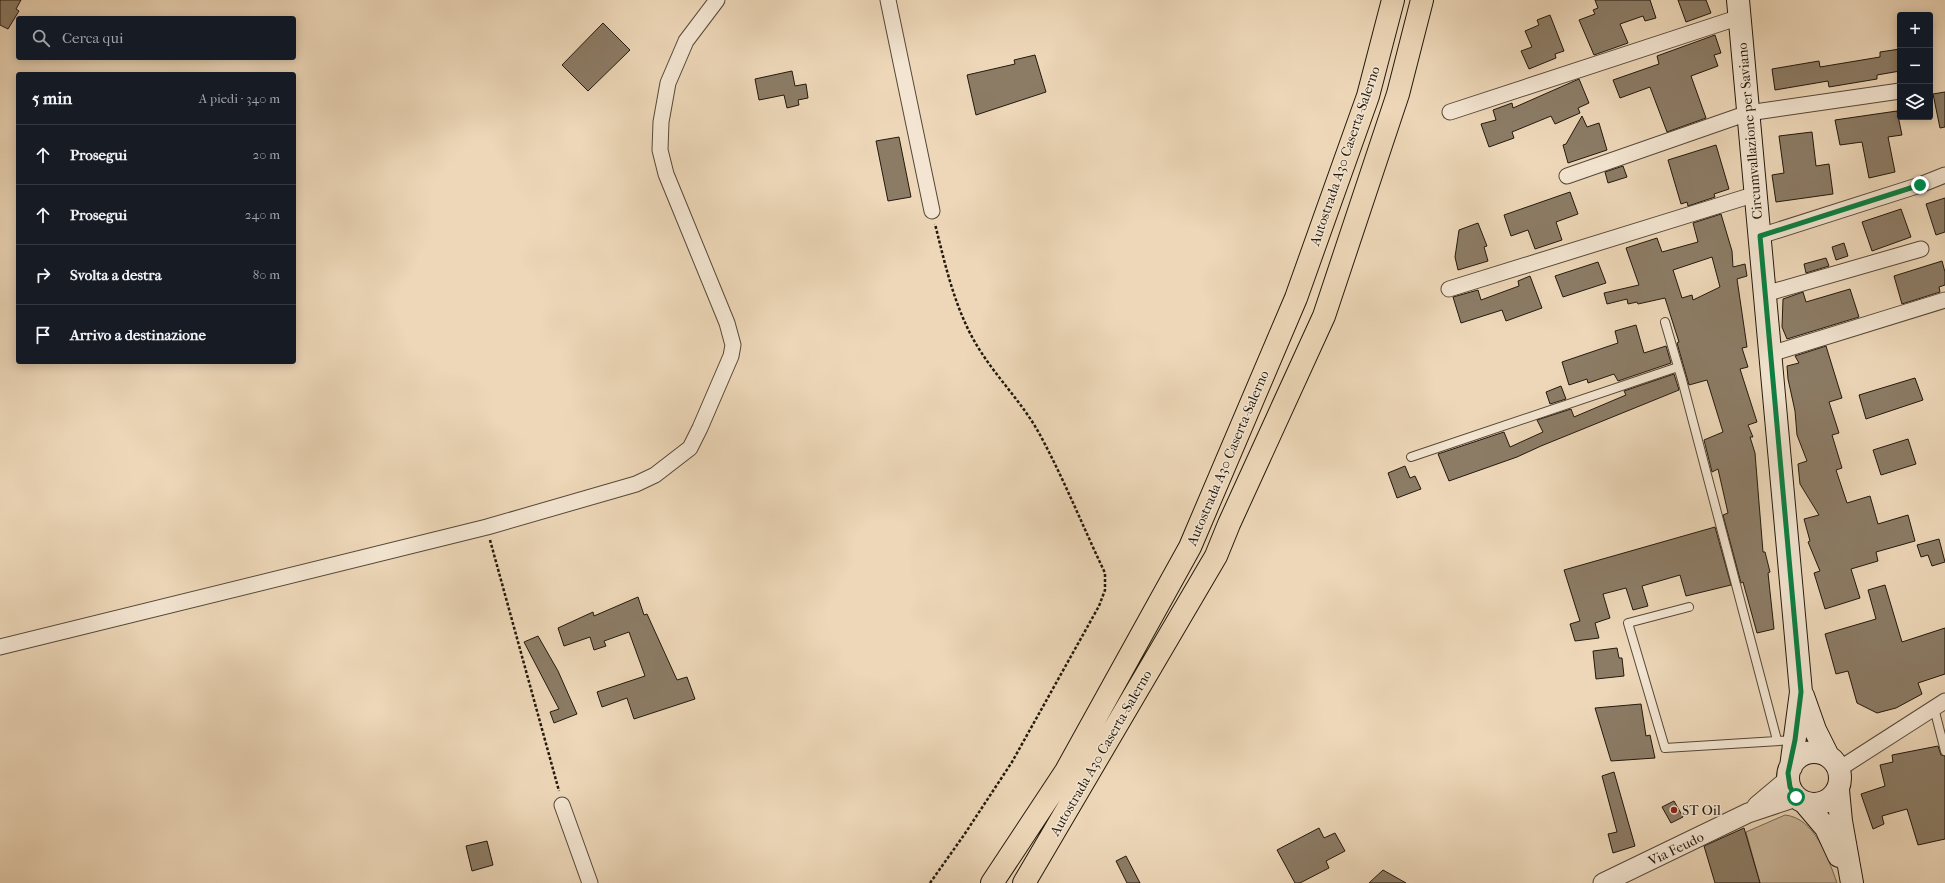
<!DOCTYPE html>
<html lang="it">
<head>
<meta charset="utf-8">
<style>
	body { margin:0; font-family:"IM FELL French Canon",serif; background:#242831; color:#f1f3f6 }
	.controls { position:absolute; right:12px; top:12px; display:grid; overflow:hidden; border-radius:4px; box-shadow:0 2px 10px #0003 }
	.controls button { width:36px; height:36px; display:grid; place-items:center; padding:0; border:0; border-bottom:1px solid #363941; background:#171b24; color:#f1f3f6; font:20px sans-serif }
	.stop { position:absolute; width:12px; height:12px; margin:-9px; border:3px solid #0b8043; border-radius:50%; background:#fff }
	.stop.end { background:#0b8043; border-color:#fff; box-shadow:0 1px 4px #0008 }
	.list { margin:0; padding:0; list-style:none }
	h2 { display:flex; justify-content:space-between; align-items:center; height:52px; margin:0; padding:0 16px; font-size:17px }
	h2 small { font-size:13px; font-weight:400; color:#9ea1a6 }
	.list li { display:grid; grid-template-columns:26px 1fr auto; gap:12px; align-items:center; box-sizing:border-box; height:60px; padding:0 16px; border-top:1px solid #363941 }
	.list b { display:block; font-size:15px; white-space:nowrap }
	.list em { font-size:13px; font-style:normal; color:#9ea1a6 }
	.icon { flex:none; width:22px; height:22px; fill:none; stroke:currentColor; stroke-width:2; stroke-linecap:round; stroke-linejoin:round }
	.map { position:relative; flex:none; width:1945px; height:883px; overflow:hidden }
	.search { position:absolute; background:#171b24; box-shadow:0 2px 10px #0003; left:16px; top:16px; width:280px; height:44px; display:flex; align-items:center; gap:10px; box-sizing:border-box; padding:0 14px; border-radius:4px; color:#9ea1a6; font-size:15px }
	.panel { position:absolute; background:#171b24; box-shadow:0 2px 10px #0003; left:16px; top:72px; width:280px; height:292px; border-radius:4px }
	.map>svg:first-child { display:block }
</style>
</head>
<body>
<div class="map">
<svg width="1945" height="883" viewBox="0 0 1945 883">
	<rect width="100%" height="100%" fill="#edd7b8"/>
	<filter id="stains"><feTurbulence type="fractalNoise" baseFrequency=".005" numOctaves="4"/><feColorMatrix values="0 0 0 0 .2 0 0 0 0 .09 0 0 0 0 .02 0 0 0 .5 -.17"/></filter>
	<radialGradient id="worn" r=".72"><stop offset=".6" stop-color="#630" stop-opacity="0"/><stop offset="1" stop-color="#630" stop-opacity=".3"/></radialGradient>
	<!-- green -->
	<path fill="#cbb79b" stroke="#776854" d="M1785 815C1815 818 1828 858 1837 883H1760L1746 832Z"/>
	<!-- building -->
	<path fill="#8c7c66" stroke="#23190d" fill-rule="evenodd" d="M0 0H21L16 9 19 11 8 29 0 25Z
		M1595 0H1650L1656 18 1645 21 1643 16 1620 24 1628 43 1594 55 1579 20 1595 14 1593 10 1598 8Z
		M1678 0H1706L1711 13 1686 22Z
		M1550 15 1564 51 1555 54 1556 58 1529 69 1521 51 1532 47 1525 31 1539 25 1537 20Z
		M603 23 630 50 588 91 562 65Z
		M1715 35 1721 53 1714 55 1718 66 1691 76 1706 118 1667 132 1650 87 1620 98 1613 80 1659 64 1657 56Z
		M1900 49V71L1877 75V79L1829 87 1828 81 1775 90 1772 69 1819 61 1820 67 1880 57V52Z
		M1035 55 1046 92 976 115 967 75 1015 64 1014 60Z
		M792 71 795 86 806 84 808 98 798 100 799 105 787 108 784 95 759 100 755 79Z
		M1579 79 1589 103 1578 108 1580 113 1555 124 1551 116 1512 132 1514 138 1489 147 1481 124 1496 120 1493 110 1512 103 1513 108Z
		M1945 92V127L1940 128 1933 94Z
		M1897 111 1902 135 1888 137 1895 172 1869 178 1862 142 1840 145 1835 120Z
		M1582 116 1587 127 1599 123 1607 150 1568 163 1563 145 1566 144Z
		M1812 132 1816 166 1829 164 1833 194 1776 202 1772 175 1784 173 1779 136Z
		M899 137 911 197 888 201 876 141Z
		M1716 145 1729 189 1714 194 1715 197 1688 206 1687 202 1681 204 1668 160Z
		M1623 166 1627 177 1608 183 1605 172Z
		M1570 192 1578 214 1556 222 1562 240 1535 249 1528 230 1511 236 1504 215Z
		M1945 198V232L1936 235 1926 204Z
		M1901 209 1911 237 1872 251 1862 222Z
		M1721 214 1732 251 1733 267 1745 264 1747 276 1737 279 1747 347 1742 348 1748 367 1740 369 1757 422 1748 425 1753 437H1750L1755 453 1763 552H1765L1770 572 1768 573 1774 629 1757 633 1743 582 1741 583 1723 515 1728 513 1718 469 1712 472 1704 440 1723 432 1707 380 1689 385 1677 343 1679 342 1665 298 1638 304 1637 302 1628 304 1627 299 1607 304 1604 293 1639 285 1626 248 1657 238 1662 252 1698 242 1693 223ZM1712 257 1720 287 1693 300 1692 295 1682 298 1673 270Z
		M1478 223 1487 246 1484 247 1488 261 1458 270 1455 257 1459 230Z
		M1844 243 1848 256 1836 260 1832 247Z
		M1826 258 1829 266 1806 273 1804 264Z
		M1942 261 1945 272V285L1939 287 1940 292 1902 304 1894 276Z
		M1598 262 1606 283 1563 297 1555 276Z
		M1530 276 1542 308 1506 321 1502 310 1461 323 1453 297 1478 290 1481 300 1519 286 1518 281Z
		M1850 289 1859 317 1787 339 1782 327 1783 299 1803 292 1806 302Z
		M1636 325 1644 353 1666 346 1671 363 1618 381 1614 374 1588 383 1587 379 1569 385 1562 362 1618 343 1615 331Z
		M1826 346 1842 398 1829 402 1839 433 1832 435 1842 468 1836 470 1847 503 1870 496 1878 524 1908 515 1915 541 1876 552 1878 561 1851 569 1860 598 1825 609 1814 573 1820 571 1808 542 1810 541 1804 519 1819 515 1800 484 1798 464 1807 461 1797 435 1795 411 1788 379 1787 366 1799 363 1795 356Z
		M1674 374 1679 390 1541 446 1517 457 1449 481 1438 454 1504 432 1510 447 1543 432 1537 420 1571 409 1574 417 1626 395 1624 391Z
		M1915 378 1923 400 1866 419 1859 395Z
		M1561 386 1566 399 1550 404 1546 392Z
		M1908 439 1916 464 1881 475 1873 450Z
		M1405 466 1410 478 1415 476 1421 489 1397 498 1388 473Z
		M1715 527 1731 585 1686 596 1680 575 1642 586 1648 606 1633 610 1626 588 1603 594 1610 618 1595 623 1599 638 1575 641 1570 624 1580 621 1564 570Z
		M1939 539 1945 562 1932 566 1928 555 1921 557 1917 545Z
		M1885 585 1902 642 1945 628V674L1918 683 1922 694 1896 708 1877 713 1857 703 1848 671 1836 674 1825 634 1876 619 1868 590Z
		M638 597 644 615 647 614 677 680 687 677 695 699 634 719 627 698 602 707 597 692 645 676 629 632 604 641 606 646 594 650 590 637 564 646 558 628 593 612 594 616Z
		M538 636 558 671 577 714 554 723 550 712 559 709 524 642Z
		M1617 648 1619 658H1622L1624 676 1596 679 1593 651Z
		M1641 704 1646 736 1650 735 1655 758 1611 761 1595 708Z
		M1938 746 1941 755 1945 756V839L1918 845 1907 809 1882 816 1884 824 1873 829 1861 794 1885 786 1880 765 1893 762 1892 755Z
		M1614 772 1635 846 1613 853 1608 834 1617 832 1602 776Z
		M1674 801 1683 817 1671 823 1662 807Z
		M1319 828 1324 838 1335 833 1345 851 1326 861 1329 868 1300 883H1295L1277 850Z
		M1744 828 1760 883H1715L1704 846Z
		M487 841 493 865 472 871 466 846Z
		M1126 856 1140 883H1127L1116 861Z
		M1383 870 1406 883H1369Z"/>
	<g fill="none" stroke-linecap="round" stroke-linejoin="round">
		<defs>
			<path id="service" d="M1665 322 1682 380 1777 740
				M1411 457 1678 367
				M1689 607 1628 623 1665 748 1794 740
				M1934 708 1945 751"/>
			<path id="minor" d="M888 0 932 211
				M1450 112 1740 17
				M1567 176 1748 113 1900 91
				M1760 236 1920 185 1945 175
				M1449 289 1756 194
				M1765 294 1921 249
				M1770 354 1945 300
				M0 647 487 527 636 484 655 475 690 448 700 428 731 356 733 345 727 323 666 174 660 150 661 122 668 83 686 41 717 0
				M1839 769 1945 701
				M562 805 590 883"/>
			<path id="tertiary" d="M1757 806 1788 780
				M1603 883 1748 813 1796 797"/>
			<path id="secondary" d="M1738 0 1801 692 1791 767
				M1803 696 1815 730 1828 756
				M1788 778a26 26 0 1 1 52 0a26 26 0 1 1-52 0Z
				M1838 790 1841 821 1852 883
				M1804 802 1826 828 1839 856"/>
			<path id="motorway" d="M992 883 1066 771 1190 547 1296 298 1368 96 1393 0
				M1024 883 1216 556 1229 524 1324 316 1398 94 1422 0"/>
		</defs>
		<!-- service casing -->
		<use href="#service" stroke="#564838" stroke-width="10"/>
		<!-- minor casing -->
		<use href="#minor" stroke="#564838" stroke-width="17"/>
		<!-- tertiary casing -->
		<use href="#tertiary" stroke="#564838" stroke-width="21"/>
		<!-- secondary casing -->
		<use href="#secondary" stroke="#23190d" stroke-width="24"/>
		<!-- motorway casing -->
		<use href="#motorway" stroke="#23190d" stroke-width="24"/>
		<!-- path -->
		<path stroke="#23190d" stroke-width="2.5" stroke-dasharray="3 2" stroke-linecap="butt" d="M490 540 559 791
			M930 883 964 835 1012 762 1099 606 1105 590V573C1083 527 1064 479 1039 433 1023 404 999 380 981 352 956 314 946 268 935 224"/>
		<!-- service -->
		<use href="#service" stroke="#f3e5d1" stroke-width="8"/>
		<!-- minor -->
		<use href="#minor" stroke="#f3e5d1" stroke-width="15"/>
		<!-- tertiary -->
		<use href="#tertiary" stroke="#f3e5d1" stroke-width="19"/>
		<!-- secondary -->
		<use href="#secondary" stroke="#f3e5d1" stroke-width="22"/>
		<!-- motorway -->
		<use href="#motorway" stroke="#edd7b8" stroke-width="22"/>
	</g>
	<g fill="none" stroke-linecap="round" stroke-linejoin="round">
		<!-- route -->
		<path stroke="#0b8043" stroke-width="5" d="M1796 797 1790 787 1788 773 1795 740 1801 692 1760 236 1920 185"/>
	</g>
	<!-- markers -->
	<circle fill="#8f2418" stroke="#f3e5d1" stroke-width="1.5" cx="1674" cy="810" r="4"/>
	<g text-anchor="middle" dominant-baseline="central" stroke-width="3" stroke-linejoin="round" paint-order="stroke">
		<!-- street labels -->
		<g font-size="14" fill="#23190d" stroke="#f3e5d1">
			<text transform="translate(1750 131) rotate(-95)">Circumvallazione per Saviano</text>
			<text transform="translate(1345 156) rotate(-71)">Autostrada A30 Caserta-Salerno</text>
			<text transform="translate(1228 458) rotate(-67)">Autostrada A30 Caserta-Salerno</text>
			<text transform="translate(1101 753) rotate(-60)">Autostrada A30 Caserta-Salerno</text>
			<text transform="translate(1676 849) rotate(-26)">Via Feudo</text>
		</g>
		<!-- poi labels -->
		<g font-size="14" fill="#23190d" stroke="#f3e5d1" text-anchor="start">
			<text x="1682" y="810">ST Oil</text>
		</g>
	</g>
	<rect width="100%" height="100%" filter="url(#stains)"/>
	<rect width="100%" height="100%" fill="url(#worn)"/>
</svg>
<div class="controls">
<button>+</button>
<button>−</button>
<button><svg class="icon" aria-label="layers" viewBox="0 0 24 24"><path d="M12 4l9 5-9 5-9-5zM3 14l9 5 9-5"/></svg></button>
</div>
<div class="stop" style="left:1796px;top:797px"></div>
<div class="stop end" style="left:1920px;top:185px"></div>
<div class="search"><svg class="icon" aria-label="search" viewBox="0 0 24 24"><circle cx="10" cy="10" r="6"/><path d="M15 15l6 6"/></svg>Cerca qui</div>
<section class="panel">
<h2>5 min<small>A piedi · 340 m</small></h2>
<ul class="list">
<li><svg class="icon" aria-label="ahead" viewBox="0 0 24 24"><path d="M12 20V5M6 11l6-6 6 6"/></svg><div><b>Prosegui</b></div><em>20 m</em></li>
<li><svg class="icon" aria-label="ahead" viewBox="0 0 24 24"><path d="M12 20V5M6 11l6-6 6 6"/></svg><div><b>Prosegui</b></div><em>240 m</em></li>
<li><svg class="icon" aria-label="right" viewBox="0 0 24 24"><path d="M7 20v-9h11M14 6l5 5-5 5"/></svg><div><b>Svolta a destra</b></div><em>80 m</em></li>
<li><svg class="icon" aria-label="arrive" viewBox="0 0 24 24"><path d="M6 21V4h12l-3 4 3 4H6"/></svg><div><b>Arrivo a destinazione</b></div></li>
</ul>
</section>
</div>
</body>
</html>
